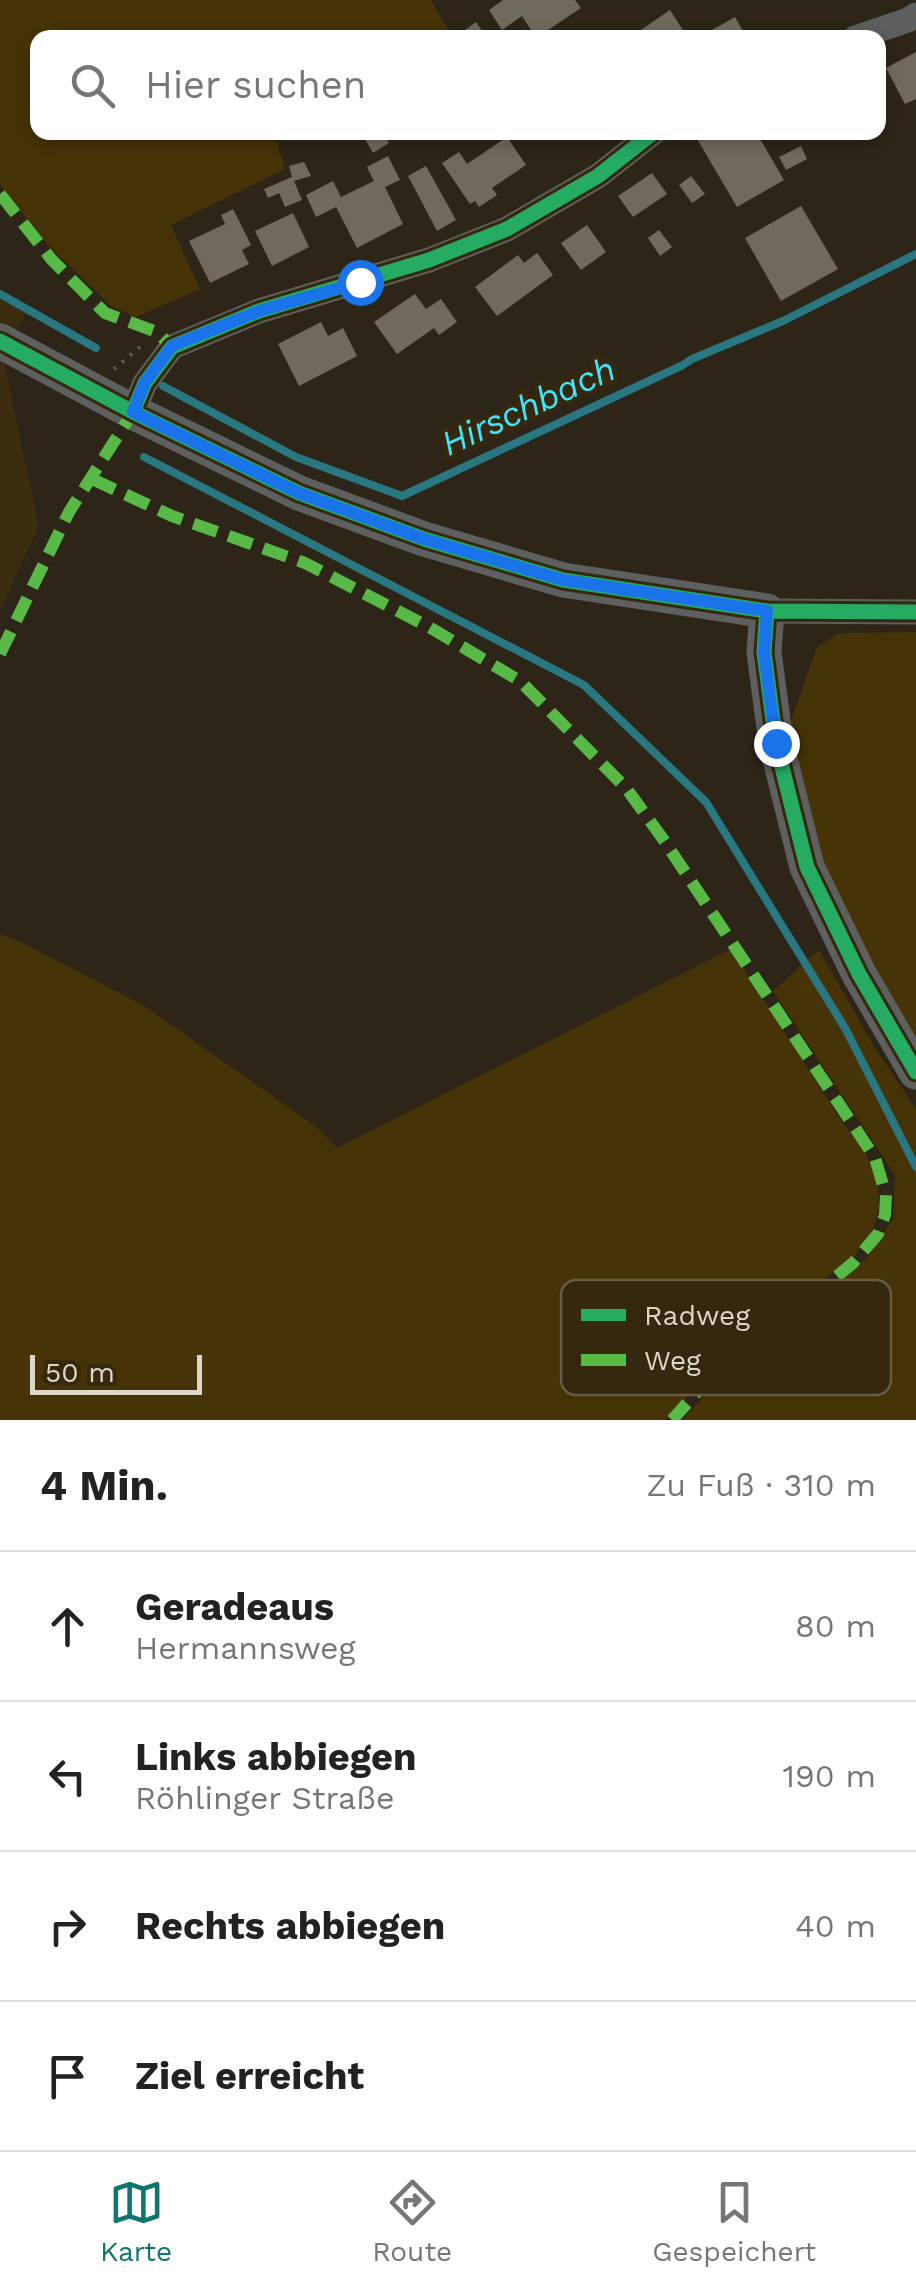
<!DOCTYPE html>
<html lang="de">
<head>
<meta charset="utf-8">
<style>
	body { margin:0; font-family:"Work Sans",sans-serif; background:#f6f6f6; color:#222 }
	.scale { position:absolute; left:30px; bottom:25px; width:172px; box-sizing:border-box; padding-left:10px; border:5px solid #ded6c7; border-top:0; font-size:28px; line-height:35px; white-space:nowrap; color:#ded6c7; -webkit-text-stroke:8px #35280f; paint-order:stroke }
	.stop { position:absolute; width:30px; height:30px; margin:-22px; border:8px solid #1a73e8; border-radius:50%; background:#fff }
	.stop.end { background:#1a73e8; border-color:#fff; box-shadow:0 2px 10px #0008 }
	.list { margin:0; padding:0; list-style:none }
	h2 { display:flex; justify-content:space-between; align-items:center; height:130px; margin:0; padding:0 40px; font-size:42px }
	h2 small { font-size:32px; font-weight:400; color:#767676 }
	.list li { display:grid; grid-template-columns:65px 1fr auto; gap:30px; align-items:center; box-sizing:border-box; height:150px; padding:0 40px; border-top:2px solid #e0e0e0 }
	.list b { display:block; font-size:38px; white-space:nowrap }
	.list p { margin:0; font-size:32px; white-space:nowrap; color:#767676 }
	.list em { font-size:32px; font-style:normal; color:#767676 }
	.icon { flex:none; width:55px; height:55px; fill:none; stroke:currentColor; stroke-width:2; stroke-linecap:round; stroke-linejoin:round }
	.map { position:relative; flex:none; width:916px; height:1420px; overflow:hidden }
	.search { position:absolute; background:#fff; box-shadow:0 5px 15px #0003; left:30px; right:30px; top:30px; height:110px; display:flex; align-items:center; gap:25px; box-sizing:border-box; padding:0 35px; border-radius:20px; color:#767676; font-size:38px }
	.sheet { height:730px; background:#fff }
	nav { display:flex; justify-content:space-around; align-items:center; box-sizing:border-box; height:140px; border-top:2px solid #e0e0e0; background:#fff; font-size:28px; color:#767676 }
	nav a { display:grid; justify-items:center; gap:5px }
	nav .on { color:#0f766e }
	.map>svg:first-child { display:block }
</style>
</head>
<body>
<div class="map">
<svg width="916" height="1420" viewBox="0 0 916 1420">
	<rect width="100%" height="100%" fill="#2d2517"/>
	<!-- built -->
	<path fill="#3c2d0e" d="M0 299 26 312 2 353 39 527 0 610Z"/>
	<!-- green -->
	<path fill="#463307" d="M0 0H431L453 37 38 38V132L274 133 285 169 171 225 200 289 136 317 111 306 47 244 0 184Z
		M916 632V1050L819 864 789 726 817 647 839 633Z
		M0 934 21 942 143 1005 315 1126 337 1148 731 949 837 1114 867 1156 878 1179 879 1208 872 1233 854 1256 794 1303 707 1377 665 1420H0Z
		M819 950 875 1048 916 1109V1420H682L700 1400 768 1338 866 1259 893 1219 895 1175 773 991Z"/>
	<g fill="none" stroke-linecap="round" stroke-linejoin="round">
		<!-- stream -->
		<path stroke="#287781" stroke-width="8" d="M0 294 96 348
			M163 386 296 457 402 496 683 365 692 359 783 321 916 254
			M144 457 584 685 706 802 845 1028 916 1167"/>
	</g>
	<!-- building -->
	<path fill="#70695d" d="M503 0H575L581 8 536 38 522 16 502 30 489 10Z
		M670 10 688 38H642L638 32Z
		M735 17 747 38H716L712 30Z
		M476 22 487 38H454Z
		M916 52V99L905 104 886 68Z
		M376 132H382L389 143 373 153 365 139Z
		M693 132H756L784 180 737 207Z
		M507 137 526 165 492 188 497 195 479 207 475 201 470 204 442 163 459 152 467 164Z
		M801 146 807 159 786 170 779 157Z
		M388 156 400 180 385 187 403 224 357 248 336 207 316 217 306 195 333 181 341 197 374 181 367 167Z
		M304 162 311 176 294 181 302 200 285 207 279 193 268 198 264 189 292 177 289 166Z
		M426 166 456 220 437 231 408 176Z
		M652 173 667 194 633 217 618 196Z
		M691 176 705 194 692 203 679 185Z
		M801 206 838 269 781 301 745 238Z
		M233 209 251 245 242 250 249 264 210 283 189 241 225 224 221 215Z
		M293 213 309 247 272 266 255 231Z
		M587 225 606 252 581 270 561 243Z
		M659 230 672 247 660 256 648 238Z
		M537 253 553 275 497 316 475 287 518 255 524 263Z
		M415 294 426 309 441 299 457 322 439 335 434 328 397 354 374 322Z
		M321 322 328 336 343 328 357 356 299 386 278 344Z"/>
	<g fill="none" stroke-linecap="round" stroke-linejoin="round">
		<!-- path -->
		<path stroke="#5e5d58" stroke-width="4" stroke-dasharray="2.5 8" stroke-linecap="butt" d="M114 369 141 346"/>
		<!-- street -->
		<path stroke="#5c5f5e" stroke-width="25" d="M855 38 908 20 916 15
			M133 412 145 383 172 347 259 311 429 260 507 229 598 176 654 132
			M767 611 916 612"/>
		<!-- secondary -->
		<path stroke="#5d605e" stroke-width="35" d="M0 341 133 412 299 493 424 539 563 580 767 611 764 652 776 743 807 867 859 974 916 1072"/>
		<!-- quiet -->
		<path stroke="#58b947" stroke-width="12" stroke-dasharray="25 12" stroke-linecap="butt" d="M0 194 52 260 105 313 157 332 172 347
			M92 479 172 516 305 563 429 627 520 681 626 788 663 839 875 1158 886 1195 885 1215 878 1234 853 1263 698 1391 672 1420
			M0 654 69 512 133 412"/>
		<defs>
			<path id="cycleway" d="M0 341 133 412 299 493 424 539 563 580 767 611 916 612
				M133 412 145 383 172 347 259 311 429 260 507 229 598 176 654 132
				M767 611 764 652 776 743 807 867 859 974 916 1072"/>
		</defs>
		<!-- cycleway casing -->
		<use href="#cycleway" stroke="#35280f" stroke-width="21"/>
		<!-- cycleway -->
		<use href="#cycleway" stroke="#26ab63" stroke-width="15"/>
	</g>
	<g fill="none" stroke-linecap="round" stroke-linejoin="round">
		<!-- route -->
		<path stroke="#1a73e8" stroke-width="12" d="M360 282 259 311 172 346 145 382 133 412 299 493 424 539 563 580 767 611 764 652 776 743"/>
	</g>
	<g text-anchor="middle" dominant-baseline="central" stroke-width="10" stroke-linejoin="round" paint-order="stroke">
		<!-- water labels -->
		<g font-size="35" font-style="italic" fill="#40e5fb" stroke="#35280f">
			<text transform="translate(528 406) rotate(-25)">Hirschbach</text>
		</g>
	</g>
	<!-- legend -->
	<rect x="561" y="1280" width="330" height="115" rx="15" fill="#35280f" stroke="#685c46" stroke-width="2.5"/>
	<rect x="581" y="1309" width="45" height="12" fill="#26ab63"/>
	<rect x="581" y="1354" width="45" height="12" fill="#58b947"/>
	<g font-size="28" fill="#ded6c7">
		<text x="644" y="1325">Radweg</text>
		<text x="644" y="1370">Weg</text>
	</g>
</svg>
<div class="scale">50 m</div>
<div class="stop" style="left:360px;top:282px"></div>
<div class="stop end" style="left:776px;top:743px"></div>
<div class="search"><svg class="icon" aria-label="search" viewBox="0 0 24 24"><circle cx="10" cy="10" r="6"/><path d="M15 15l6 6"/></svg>Hier suchen</div>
</div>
<section class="sheet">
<h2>4 Min.<small>Zu Fuß · 310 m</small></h2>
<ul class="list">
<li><svg class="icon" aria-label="ahead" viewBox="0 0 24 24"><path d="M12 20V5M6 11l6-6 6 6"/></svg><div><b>Geradeaus</b><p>Hermannsweg</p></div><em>80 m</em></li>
<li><svg class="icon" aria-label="left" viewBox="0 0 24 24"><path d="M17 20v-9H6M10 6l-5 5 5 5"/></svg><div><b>Links abbiegen</b><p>Röhlinger Straße</p></div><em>190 m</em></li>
<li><svg class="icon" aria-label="right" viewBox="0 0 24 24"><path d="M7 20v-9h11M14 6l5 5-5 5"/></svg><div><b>Rechts abbiegen</b></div><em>40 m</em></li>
<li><svg class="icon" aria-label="arrive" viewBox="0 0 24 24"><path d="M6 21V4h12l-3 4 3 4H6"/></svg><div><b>Ziel erreicht</b></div></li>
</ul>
</section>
<nav>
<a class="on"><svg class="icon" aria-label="map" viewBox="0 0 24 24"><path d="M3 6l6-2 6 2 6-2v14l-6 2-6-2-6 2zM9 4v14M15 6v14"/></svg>Karte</a>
<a><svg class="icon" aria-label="directions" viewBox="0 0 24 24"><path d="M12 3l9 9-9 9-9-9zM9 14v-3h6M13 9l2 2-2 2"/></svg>Route</a>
<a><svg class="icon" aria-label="saved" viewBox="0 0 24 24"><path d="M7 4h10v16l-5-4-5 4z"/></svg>Gespeichert</a>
</nav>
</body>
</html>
